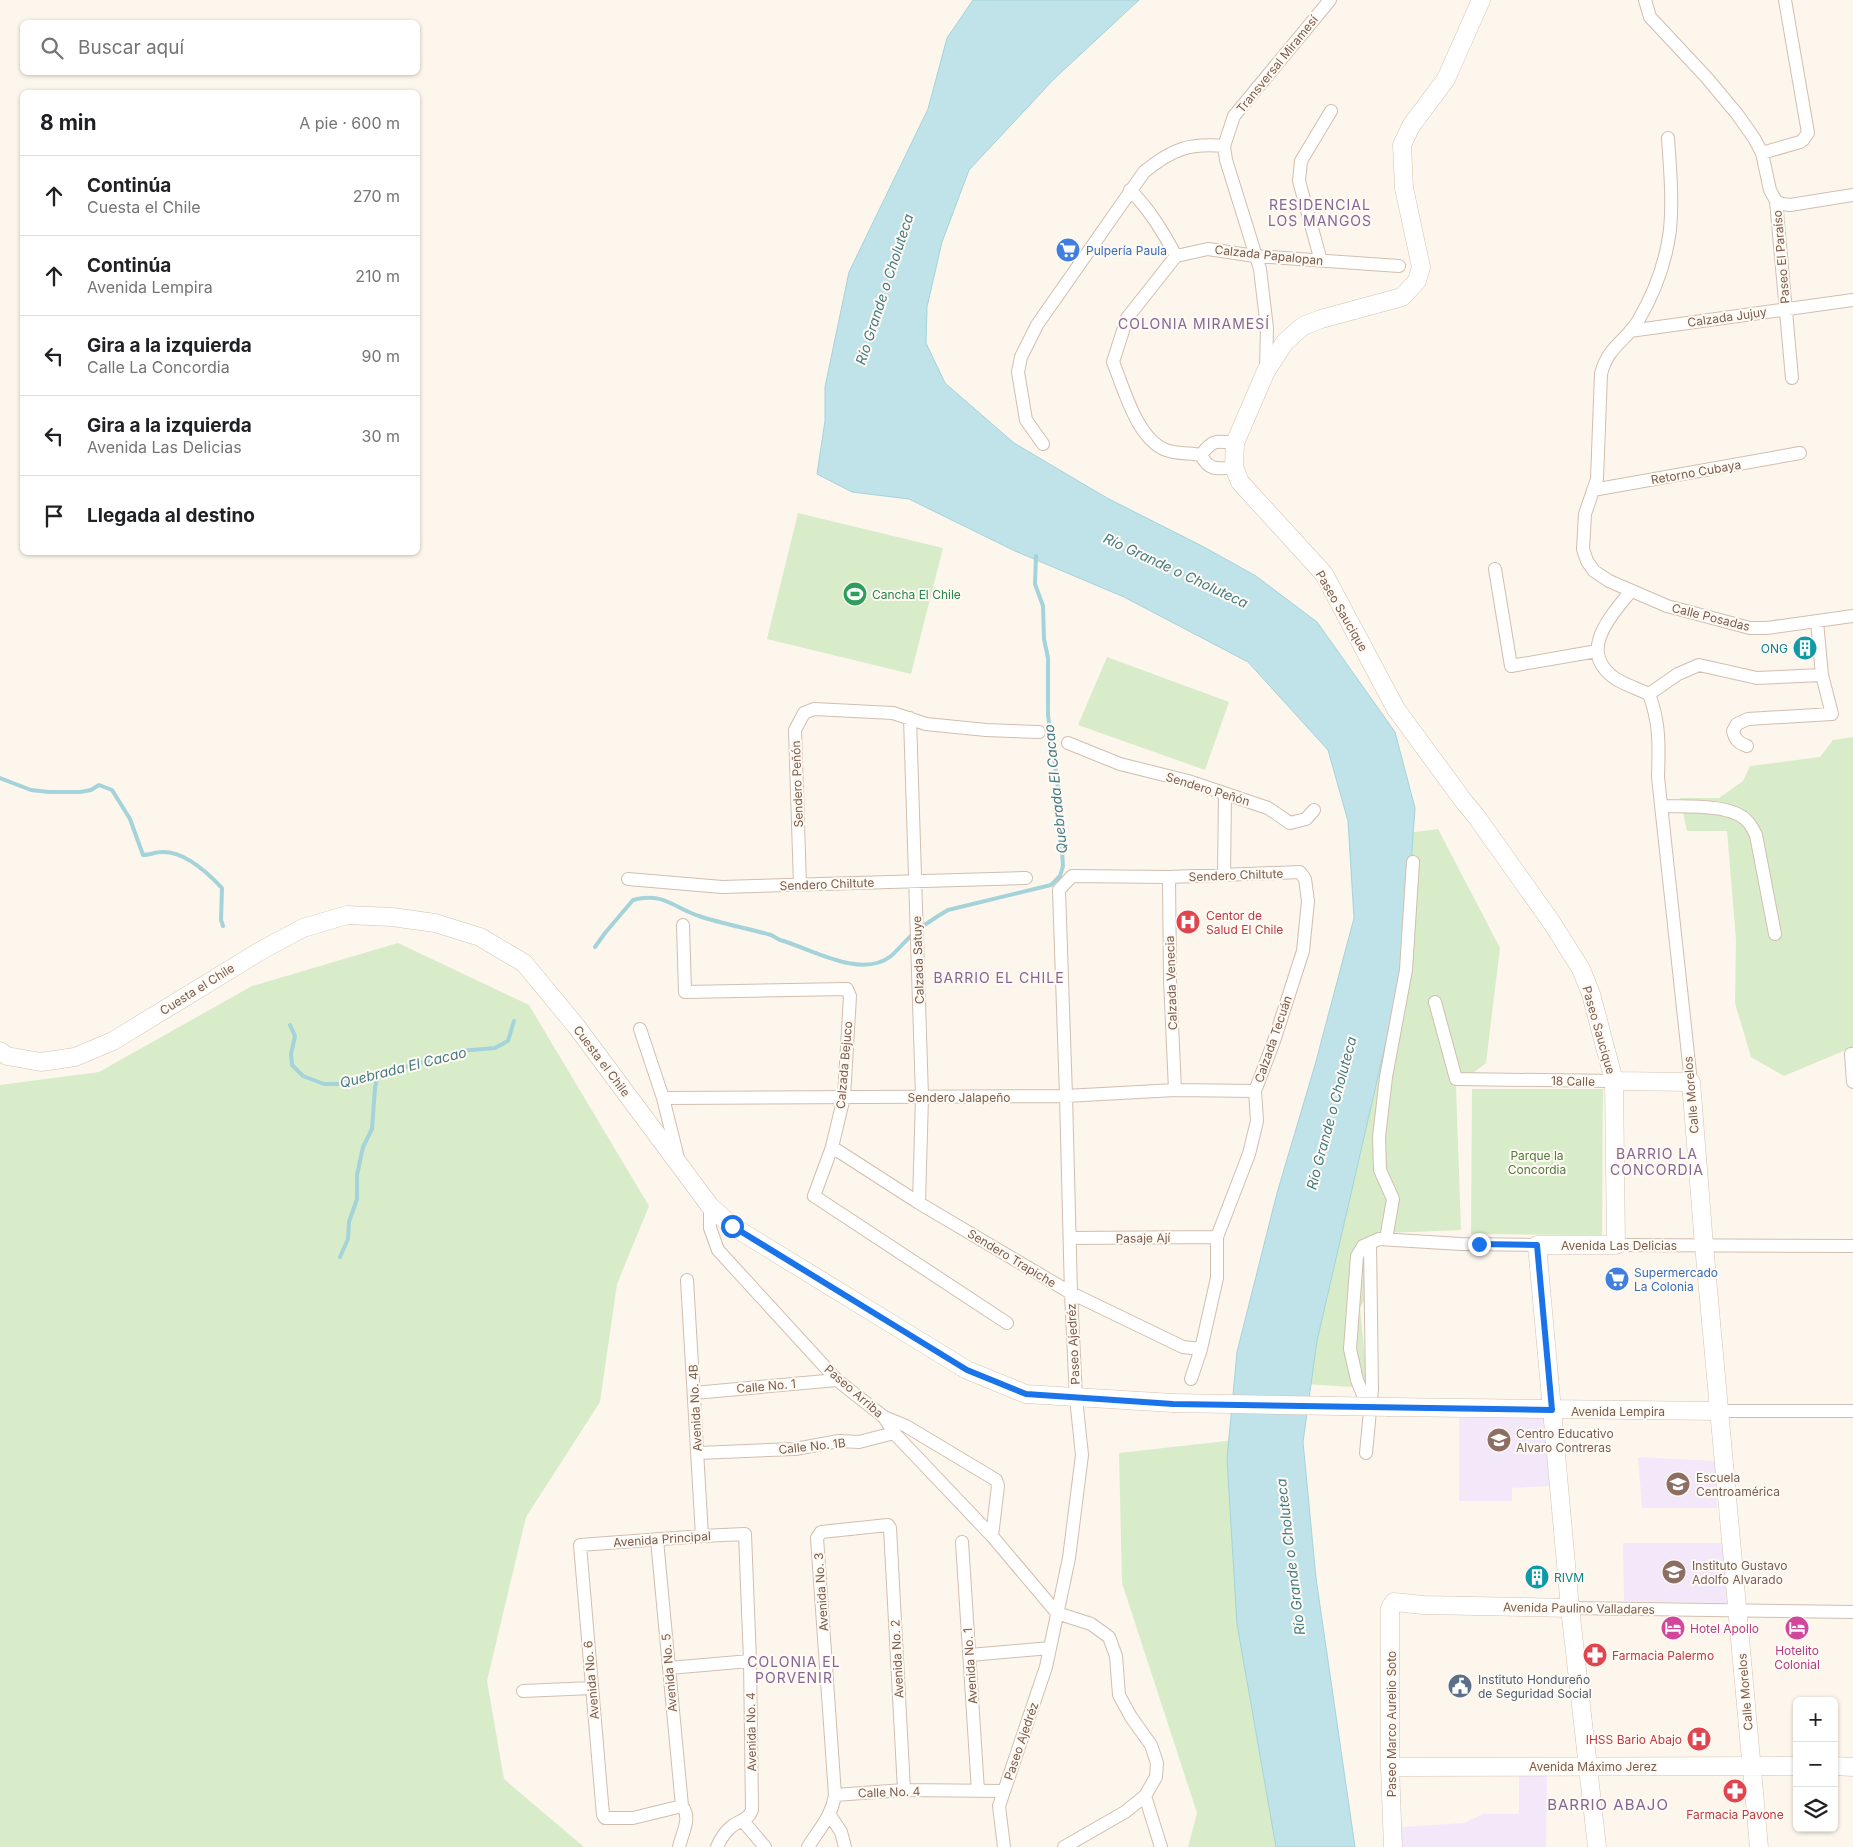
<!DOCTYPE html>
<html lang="es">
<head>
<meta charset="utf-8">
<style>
	body { margin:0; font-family:Inter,sans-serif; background:#f6f6f6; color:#202124 }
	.controls { position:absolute; right:15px; bottom:15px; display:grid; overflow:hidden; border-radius:8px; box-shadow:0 1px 4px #0004 }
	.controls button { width:45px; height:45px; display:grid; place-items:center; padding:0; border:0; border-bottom:1px solid #e0e0e0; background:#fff; color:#202124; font:25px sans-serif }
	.stop { position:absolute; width:15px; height:15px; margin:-11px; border:4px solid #1a73e8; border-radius:50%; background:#fff }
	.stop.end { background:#1a73e8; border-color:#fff; box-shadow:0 1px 5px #0008 }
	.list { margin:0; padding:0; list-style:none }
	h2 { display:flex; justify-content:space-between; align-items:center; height:65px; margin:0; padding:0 20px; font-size:21px }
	h2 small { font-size:16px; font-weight:400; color:#757577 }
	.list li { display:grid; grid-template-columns:32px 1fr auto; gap:15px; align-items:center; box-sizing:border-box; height:80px; padding:0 20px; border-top:1px solid #e0e0e0 }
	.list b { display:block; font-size:19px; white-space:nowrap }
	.list p { margin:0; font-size:16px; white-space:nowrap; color:#757577 }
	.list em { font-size:16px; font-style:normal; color:#757577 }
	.icon { flex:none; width:28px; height:28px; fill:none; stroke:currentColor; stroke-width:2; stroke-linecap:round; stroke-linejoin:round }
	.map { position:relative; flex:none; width:1853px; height:1847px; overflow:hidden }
	.search { position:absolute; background:#fff; box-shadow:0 1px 4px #0004; left:20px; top:20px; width:400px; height:55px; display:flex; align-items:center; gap:12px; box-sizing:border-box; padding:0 18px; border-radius:8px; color:#757577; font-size:19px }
	.panel { position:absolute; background:#fff; box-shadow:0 1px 4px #0004; left:20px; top:90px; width:400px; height:465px; border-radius:8px }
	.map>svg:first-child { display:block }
</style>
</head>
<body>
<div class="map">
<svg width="1853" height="1847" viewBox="0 0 1853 1847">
	<rect width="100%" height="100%" fill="#fdf6ec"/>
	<!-- education -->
	<path fill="#f3e8fa" d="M1459 1418H1543L1550 1486 1512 1488V1501H1459Z
		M1638 1457 1715 1461 1717 1508H1642Z
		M1623 1543H1723L1727 1603 1624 1601Z
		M1519 1771 1547 1772 1546 1847H1402L1401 1827 1464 1823 1483 1814H1519Z"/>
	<!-- green -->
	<path fill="#d8ecc9" d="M798 513 943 548 911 674 767 639Z
		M1107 657 1229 702 1205 770 1078 725Z
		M1853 737V1047L1784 1076 1751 1057 1735 1003 1736 940 1727 831H1687L1680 798H1719L1743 781 1750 766 1820 757 1833 740Z
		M1438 829 1500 948 1486 1063 1456 1086 1461 1230 1387 1233 1374 1251 1372 1287 1360 1308 1368 1388 1289 1383 1373 1049 1414 832Z
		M398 943 529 1005 649 1206 617 1284 600 1402 526 1517 487 1681 504 1779 584 1847H0V1085L99 1072 252 986Z
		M1472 1089H1603L1602 1235 1471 1234Z
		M1253 1438 1315 1847H1188L1197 1813 1122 1583 1119 1453Z"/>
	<!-- water -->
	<path fill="#bfe3e8" stroke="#a5d3da" d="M973 0H1139L1054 79 969 170 942 242 927 307 926 343 945 383 1014 443 1107 498 1202 546 1256 576 1317 622 1395 732 1415 808 1404 964 1317 1341 1303 1442 1316 1578 1355 1847H1276L1237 1624 1227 1459 1237 1352 1277 1193 1315 1065 1354 918 1348 821 1328 750 1248 662 1124 597 1015 551 909 499 852 492 817 474 825 421V387L849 272 928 109 947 38Z"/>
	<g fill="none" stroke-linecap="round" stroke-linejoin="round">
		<!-- stream -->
		<path stroke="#a5d3da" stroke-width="4" d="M0 778 31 790 49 792H80L91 790 99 785 112 790 117 798 130 819 143 855C149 855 156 852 162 852 184 851 208 873 222 888L221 920 223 926
			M920 928 938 916 948 910 1051 885 1060 876 1063 866 1058 788 1048 715V658L1044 639 1043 606 1035 584 1036 556
			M595 947 605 933 633 900C665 892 673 908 699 916 722 924 747 928 771 935L780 940C810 948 861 980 891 956 899 949 905 941 913 934
			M290 1025 295 1036 291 1054 292 1065 303 1076 324 1084H338L367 1075 400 1069 413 1064 440 1059 460 1051 495 1048 508 1041 514 1021
			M340 1257 348 1239 349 1222 357 1199V1175L363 1147 372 1129 375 1088 378 1074"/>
		<defs>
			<path id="street" d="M1645 0 1650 17 1707 78 1737 114 1754 138 1762 153 1770 190 1776 201 1792 378
				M1668 138C1670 168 1673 200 1670 230 1666 261 1654 294 1638 321 1625 342 1608 346 1601 374L1597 479 1585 514 1583 549 1587 561 1594 571 1609 581 1667 606 1750 628H1767L1853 616
				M1762 153 1800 142 1803 140 1808 133 1785 0
				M1130 190C1150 210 1163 232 1176 256
				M1776 201 1782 204 1790 205 1853 195
				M1321 261 1299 181 1301 161 1331 111
				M1630 331 1853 300
				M1266 368 1267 328 1260 269 1226 160 1224 146 1234 116 1330 0
				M1235 443C1216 441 1213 439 1201 455 1190 453 1176 454 1166 450 1137 439 1124 389 1113 362L1127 318 1176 256 1208 249 1255 256 1399 266
				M1043 444 1026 420 1018 372 1021 357 1037 325 1144 172C1172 149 1189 143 1224 146
				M1201 455C1209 471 1217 469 1234 467
				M1593 490 1800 453
				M1495 569 1511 666 1597 651
				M1631 591C1611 616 1576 652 1616 679 1626 685 1638 689 1649 694 1660 723 1659 746 1658 777L1691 1082
				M1649 694 1678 674 1699 665 1757 678 1822 675
				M910 718 922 1097 919 1203
				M1068 743 1120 764 1188 781 1268 808 1290 823 1306 819 1314 810
				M1747 746C1738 743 1735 739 1733 731L1737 724 1748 719 1832 714 1822 675 1817 622
				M1661 806C1685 807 1732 803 1748 822 1751 825 1754 831 1756 835L1775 934
				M1224 875 1225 794
				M1169 877 1170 979 1175 1090
				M628 879 722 887 1026 878
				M800 885 795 730 804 713 814 709 893 713 926 724 986 730 1039 732
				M683 925 685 992 847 989 850 996 844 1097 832 1147 814 1196 1007 1323
				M1435 1002 1456 1079 1614 1081
				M640 1029 663 1098 678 1158
				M1851 1054 1853 1082
				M663 1098 1066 1096 1175 1090 1255 1091
				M832 1147 919 1203 1071 1293 1183 1347 1201 1349
				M710 1206V1228L718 1250 837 1380 884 1417 894 1433 992 1536 1057 1613 1091 1624 1109 1637 1116 1656 1119 1695 1131 1717 1151 1745 1157 1763 1156 1777 1145 1796 1125 1812 1064 1847
				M1070 1238 1217 1237
				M1386 1239 1393 1199 1380 1170 1379 1137 1386 1077 1406 970 1413 862
				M1370 1243 1363 1246 1357 1256 1350 1349 1357 1380 1363 1395 1371 1405
				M1616 1245 1853 1246
				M687 1280 702 1536
				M694 1393 837 1380
				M1719 1411H1853
				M884 1417 906 1426 996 1480 998 1486 992 1536
				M698 1453 795 1449 839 1441 859 1442 894 1433
				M1366 1453 1372 1389 1370 1243 1379 1239 1461 1244 1537 1245
				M657 1540 682 1806
				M962 1542 978 1791
				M1570 1608 1853 1612
				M970 1655 1050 1648
				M669 1668 750 1661
				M523 1691 592 1688
				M835 1795 817 1538 821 1532 888 1525 890 1528 904 1790
				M1145 1796 1161 1847
				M830 1815 841 1832 845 1847
				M743 1821 765 1847
				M679 1847C682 1833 692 1818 682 1806L633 1818H605L603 1815 580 1545 702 1536 745 1534 750 1661 752 1810C748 1821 739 1820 731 1827 725 1832 720 1840 717 1847
				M808 1847C819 1829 832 1816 835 1795L904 1790 1003 1791
				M1004 1847 999 1806 1046 1667 1069 1558 1082 1455 1076 1398 1071 1293 1066 1096 1059 890 1072 876 1169 877 1300 872 1305 879 1308 901 1303 951 1274 1041 1255 1091 1257 1121 1249 1154 1217 1237V1278L1201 1349 1191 1379"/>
			<path id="secondary" d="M1481 0 1446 79 1411 126 1402 145 1404 188 1421 267 1417 281 1402 297 1321 319 1303 326 1285 342 1266 371 1235 443 1234 467 1240 482 1324 574 1396 709 1465 803 1476 816 1552 923 1581 969 1591 994 1614 1081 1616 1245H1537L1570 1608 1597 1847
				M0 1051 7 1056 41 1062 75 1057 113 1041 262 950 303 928 347 915 392 917 435 923 480 937 524 963 576 1026 710 1206 732 1226 967 1370 1026 1394 1173 1403
				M1614 1081 1691 1082 1704 1245 1759 1847
				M1390 1407 1719 1411
				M1834 1766 1853 1767
				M1390 1767 1797 1766
				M1393 1847 1390 1767V1608L1394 1602 1423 1605 1570 1608"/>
		</defs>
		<!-- street casing -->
		<use href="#street" stroke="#d1beb0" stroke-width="14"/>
		<!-- secondary casing -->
		<use href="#secondary" stroke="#d6c0b0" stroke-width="19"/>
		<!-- street -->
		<use href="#street" stroke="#fff" stroke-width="12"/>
		<!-- secondary -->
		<use href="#secondary" stroke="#fff" stroke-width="18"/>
		<defs>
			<path id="secondary-bridge" d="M1173 1403 1390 1407"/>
		</defs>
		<!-- secondary-bridge casing -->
		<use href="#secondary-bridge" stroke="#d6c0b0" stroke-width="19" stroke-linecap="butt"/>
		<!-- secondary-bridge -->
		<use href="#secondary-bridge" stroke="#fff" stroke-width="18"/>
	</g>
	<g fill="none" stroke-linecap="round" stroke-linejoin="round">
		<!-- route -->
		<path stroke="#1a73e8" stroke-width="6" d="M732 1226 967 1370 1026 1394 1173 1404 1552 1410 1537 1245 1479 1244"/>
	</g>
	<!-- icons -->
	<defs>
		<symbol id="supermarket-disc" viewBox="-11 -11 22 22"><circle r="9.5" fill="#3f7fe0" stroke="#fffaf3"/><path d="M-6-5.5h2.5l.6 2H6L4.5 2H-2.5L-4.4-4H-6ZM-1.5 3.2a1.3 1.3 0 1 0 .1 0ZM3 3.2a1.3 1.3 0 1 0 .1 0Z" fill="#fff"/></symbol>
		<symbol id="stadium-disc" viewBox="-11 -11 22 22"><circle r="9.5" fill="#2e9e5b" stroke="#fffaf3"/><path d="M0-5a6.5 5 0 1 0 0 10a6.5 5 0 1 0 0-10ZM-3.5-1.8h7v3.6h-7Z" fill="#fff"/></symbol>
		<symbol id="building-disc" viewBox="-11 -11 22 22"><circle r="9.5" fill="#0f9aa8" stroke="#fffaf3"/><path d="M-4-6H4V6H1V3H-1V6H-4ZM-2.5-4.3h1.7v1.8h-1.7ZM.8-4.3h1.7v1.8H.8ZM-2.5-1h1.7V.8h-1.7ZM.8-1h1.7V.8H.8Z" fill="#fff"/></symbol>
		<symbol id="hospital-disc" viewBox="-11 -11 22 22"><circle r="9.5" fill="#e0444e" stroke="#fffaf3"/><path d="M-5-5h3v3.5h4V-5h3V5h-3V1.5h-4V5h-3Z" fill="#fff"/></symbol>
		<symbol id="school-disc" viewBox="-11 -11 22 22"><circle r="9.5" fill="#8d6e63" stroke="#fffaf3"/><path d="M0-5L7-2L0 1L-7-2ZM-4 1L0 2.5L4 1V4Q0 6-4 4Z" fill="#fff"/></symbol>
		<symbol id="hotel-disc" viewBox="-11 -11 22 22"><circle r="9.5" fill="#d1479c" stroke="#fffaf3"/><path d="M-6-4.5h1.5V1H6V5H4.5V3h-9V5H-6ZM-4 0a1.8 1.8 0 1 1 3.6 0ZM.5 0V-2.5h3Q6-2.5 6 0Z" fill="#fff"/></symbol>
		<symbol id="pharmacy-disc" viewBox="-11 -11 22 22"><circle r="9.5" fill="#e0444e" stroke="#fffaf3"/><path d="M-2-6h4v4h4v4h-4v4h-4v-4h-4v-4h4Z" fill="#fff"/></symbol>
		<symbol id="civic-disc" viewBox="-11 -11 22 22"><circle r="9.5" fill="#5c6f8a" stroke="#fffaf3"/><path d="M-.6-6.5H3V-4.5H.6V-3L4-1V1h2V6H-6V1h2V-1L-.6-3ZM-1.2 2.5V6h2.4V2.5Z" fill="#fff"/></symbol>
	</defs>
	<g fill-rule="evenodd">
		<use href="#supermarket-disc" x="1054" y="236" width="28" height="28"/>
		<use href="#stadium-disc" x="841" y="580" width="28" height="28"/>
		<use href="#building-disc" x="1791" y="634" width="28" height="28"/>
		<use href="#hospital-disc" x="1174" y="908" width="28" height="28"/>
		<use href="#supermarket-disc" x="1603" y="1265" width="28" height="28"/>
		<use href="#school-disc" x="1485" y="1426" width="28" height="28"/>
		<use href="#school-disc" x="1664" y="1470" width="28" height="28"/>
		<use href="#school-disc" x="1660" y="1558" width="28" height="28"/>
		<use href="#building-disc" x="1523" y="1563" width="28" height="28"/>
		<use href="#hotel-disc" x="1659" y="1614" width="28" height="28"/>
		<use href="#hotel-disc" x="1783" y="1614" width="28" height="28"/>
		<use href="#pharmacy-disc" x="1581" y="1641" width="28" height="28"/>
		<use href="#civic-disc" x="1446" y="1672" width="28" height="28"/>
		<use href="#hospital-disc" x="1685" y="1725" width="28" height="28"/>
		<use href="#pharmacy-disc" x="1721" y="1777" width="28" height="28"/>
	</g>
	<g text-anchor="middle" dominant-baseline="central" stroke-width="4" stroke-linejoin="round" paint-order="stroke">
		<!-- street labels -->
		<g font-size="12" fill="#7a5c4d" stroke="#fffaf3">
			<text transform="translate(1277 64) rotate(-51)">Transversal Miramesí</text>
			<text transform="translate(1269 255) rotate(6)">Calzada Papalopan</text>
			<text transform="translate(1781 257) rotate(-95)">Paseo El Paraíso</text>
			<text transform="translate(1727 317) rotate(-8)">Calzada Jujuy</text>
			<text transform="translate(1696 472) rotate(-10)">Retorno Cubaya</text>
			<text transform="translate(1342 611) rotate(60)">Paseo Saucique</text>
			<text transform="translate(1711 617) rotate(14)">Calle Posadas</text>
			<text transform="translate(797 784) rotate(-92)">Sendero Peñón</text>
			<text transform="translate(1208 789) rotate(17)">Sendero Peñón</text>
			<text transform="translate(1236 875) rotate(-2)">Sendero Chiltute</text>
			<text transform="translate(827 884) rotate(-2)">Sendero Chiltute</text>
			<text transform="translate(918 960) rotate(-92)">Calzada Satuye</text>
			<text transform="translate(1171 983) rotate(-92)">Calzada Venecia</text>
			<text transform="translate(197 989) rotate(-32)">Cuesta el Chile</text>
			<text transform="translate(1599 1030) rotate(74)">Paseo Saucique</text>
			<text transform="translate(1273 1039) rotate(-71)">Calzada Tecuán</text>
			<text transform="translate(602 1061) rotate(53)">Cuesta el Chile</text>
			<text transform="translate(844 1065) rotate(-85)">Calzada Bejuco</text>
			<text transform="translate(1573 1081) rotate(1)">18 Calle</text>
			<text transform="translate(1691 1095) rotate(-95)">Calle Morelos</text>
			<text x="959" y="1097">Sendero Jalapeño</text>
			<text transform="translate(1143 1238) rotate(-1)">Pasaje Ají</text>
			<text x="1619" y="1245">Avenida Las Delicias</text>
			<text transform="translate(1012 1258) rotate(31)">Sendero Trapiche</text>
			<text transform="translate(1073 1344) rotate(-93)">Paseo Ajedréz</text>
			<text transform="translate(766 1386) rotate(-5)">Calle No. 1</text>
			<text transform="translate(854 1391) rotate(41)">Paseo Arriba</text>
			<text transform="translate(695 1408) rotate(-93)">Avenida No. 4B</text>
			<text x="1618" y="1411">Avenida Lempira</text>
			<text transform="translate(812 1446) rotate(-6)">Calle No. 1B</text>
			<text transform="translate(662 1539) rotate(-4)">Avenida Principal</text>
			<text transform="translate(821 1592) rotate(-94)">Avenida No. 3</text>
			<text transform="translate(1579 1608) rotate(1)">Avenida Paulino Valladares</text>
			<text transform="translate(897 1659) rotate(-93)">Avenida No. 2</text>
			<text transform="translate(970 1666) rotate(-94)">Avenida No. 1</text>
			<text transform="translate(669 1673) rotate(-95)">Avenida No. 5</text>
			<text transform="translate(591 1680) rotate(-95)">Avenida No. 6</text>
			<text transform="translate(1745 1692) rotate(-95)">Calle Morelos</text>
			<text transform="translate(1391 1724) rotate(-90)">Paseo Marco Aurelio Soto</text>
			<text transform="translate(751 1732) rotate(-91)">Avenida No. 4</text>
			<text transform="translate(1021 1741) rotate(-71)">Paseo Ajedréz</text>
			<text x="1593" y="1766">Avenida Máximo Jerez</text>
			<text transform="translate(889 1792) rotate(-2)">Calle No. 4</text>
		</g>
		<!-- shop labels -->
		<g font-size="12" fill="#366cbe" stroke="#fffaf3" text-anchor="start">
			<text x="1086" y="250">Pulpería Paula</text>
			<text x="1634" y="1272">Supermercado<tspan x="1634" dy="14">La Colonia</tspan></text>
		</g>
		<!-- leisure labels -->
		<g font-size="12" fill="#27864d" stroke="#fffaf3" text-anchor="start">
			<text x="872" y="594">Cancha El Chile</text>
		</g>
		<!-- culture labels -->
		<g font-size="12" fill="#0d838f" stroke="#fffaf3" text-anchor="end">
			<text x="1788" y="648">ONG</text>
			<text x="1554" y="1577" text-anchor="start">RIVM</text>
		</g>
		<!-- health labels -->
		<g font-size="12" fill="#be3a42" stroke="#fffaf3" text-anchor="start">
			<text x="1206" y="915">Centor de<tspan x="1206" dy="14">Salud El Chile</tspan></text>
			<text x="1612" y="1655">Farmacia Palermo</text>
			<text x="1682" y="1739" text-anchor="end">IHSS Bario Abajo</text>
			<text x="1735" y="1814" text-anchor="middle">Farmacia Pavone</text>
		</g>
		<!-- park labels -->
		<g font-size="12" fill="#537a41" stroke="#fffaf3">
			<text x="1537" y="1155">Parque la<tspan x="1537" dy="14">Concordia</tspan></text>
		</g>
		<!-- education labels -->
		<g font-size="12" fill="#785e54" stroke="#fffaf3" text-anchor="start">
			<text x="1516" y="1433">Centro Educativo<tspan x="1516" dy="14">Alvaro Contreras</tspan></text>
			<text x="1696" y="1477">Escuela<tspan x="1696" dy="14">Centroamérica</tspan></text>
			<text x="1692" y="1565">Instituto Gustavo<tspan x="1692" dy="14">Adolfo Alvarado</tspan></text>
		</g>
		<!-- hotel labels -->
		<g font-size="12" fill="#b23c85" stroke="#fffaf3" text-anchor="start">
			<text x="1690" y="1628">Hotel Apollo</text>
			<text x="1797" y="1650" text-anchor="middle">Hotelito<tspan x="1797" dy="14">Colonial</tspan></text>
		</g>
		<!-- service labels -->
		<g font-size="12" fill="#4e5e75" stroke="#fffaf3" text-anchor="start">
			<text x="1478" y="1679">Instituto Hondureño<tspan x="1478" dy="14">de Seguridad Social</tspan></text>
		</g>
		<!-- neighbourhood labels -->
		<g font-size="14" letter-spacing="1" fill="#846695" stroke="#fffaf3">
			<text x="1320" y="204">RESIDENCIAL<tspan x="1320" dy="16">LOS MANGOS</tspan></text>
			<text x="1194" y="323">COLONIA MIRAMESÍ</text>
			<text x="999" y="977">BARRIO EL CHILE</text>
			<text x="1657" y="1153">BARRIO LA<tspan x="1657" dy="16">CONCORDIA</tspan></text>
			<text x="794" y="1661">COLONIA EL<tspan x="794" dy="16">PORVENIR</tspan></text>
		</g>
		<!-- water labels -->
		<g font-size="14" font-style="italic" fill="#437c86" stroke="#fffaf3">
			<text transform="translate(884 289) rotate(-72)">Río Grande o Choluteca</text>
			<text transform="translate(1176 570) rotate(25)">Río Grande o Choluteca</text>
			<text transform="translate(1055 789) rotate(-96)">Quebrada El Cacao</text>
			<text transform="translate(403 1067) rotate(-14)">Quebrada El Cacao</text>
			<text transform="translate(1331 1113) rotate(-75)">Río Grande o Choluteca</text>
			<text transform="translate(1290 1557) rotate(-97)">Río Grande o Choluteca</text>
		</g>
		<!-- quarter labels -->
		<g font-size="15" letter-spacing="1" fill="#846695" stroke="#fffaf3">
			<text x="1608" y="1804">BARRIO ABAJO</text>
		</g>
	</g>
</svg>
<div class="controls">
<button>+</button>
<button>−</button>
<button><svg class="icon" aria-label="layers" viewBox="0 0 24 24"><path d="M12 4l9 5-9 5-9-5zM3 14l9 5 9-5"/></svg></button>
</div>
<div class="stop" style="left:732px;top:1226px"></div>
<div class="stop end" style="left:1479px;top:1244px"></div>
<div class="search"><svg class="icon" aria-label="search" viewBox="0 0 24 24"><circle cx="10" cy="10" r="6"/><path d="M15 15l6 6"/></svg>Buscar aquí</div>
<section class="panel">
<h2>8 min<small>A pie · 600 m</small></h2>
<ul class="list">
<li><svg class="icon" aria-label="ahead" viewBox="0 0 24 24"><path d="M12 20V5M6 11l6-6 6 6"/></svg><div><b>Continúa</b><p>Cuesta el Chile</p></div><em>270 m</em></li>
<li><svg class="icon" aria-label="ahead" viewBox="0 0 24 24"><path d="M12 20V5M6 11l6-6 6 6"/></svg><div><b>Continúa</b><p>Avenida Lempira</p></div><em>210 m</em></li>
<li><svg class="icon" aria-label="left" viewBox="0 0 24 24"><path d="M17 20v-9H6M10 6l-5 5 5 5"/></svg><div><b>Gira a la izquierda</b><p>Calle La Concordia</p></div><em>90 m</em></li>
<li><svg class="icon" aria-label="left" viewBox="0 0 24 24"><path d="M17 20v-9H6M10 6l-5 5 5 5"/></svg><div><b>Gira a la izquierda</b><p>Avenida Las Delicias</p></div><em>30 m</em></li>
<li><svg class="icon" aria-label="arrive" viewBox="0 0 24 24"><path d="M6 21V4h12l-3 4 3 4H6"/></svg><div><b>Llegada al destino</b></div></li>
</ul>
</section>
</div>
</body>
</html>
